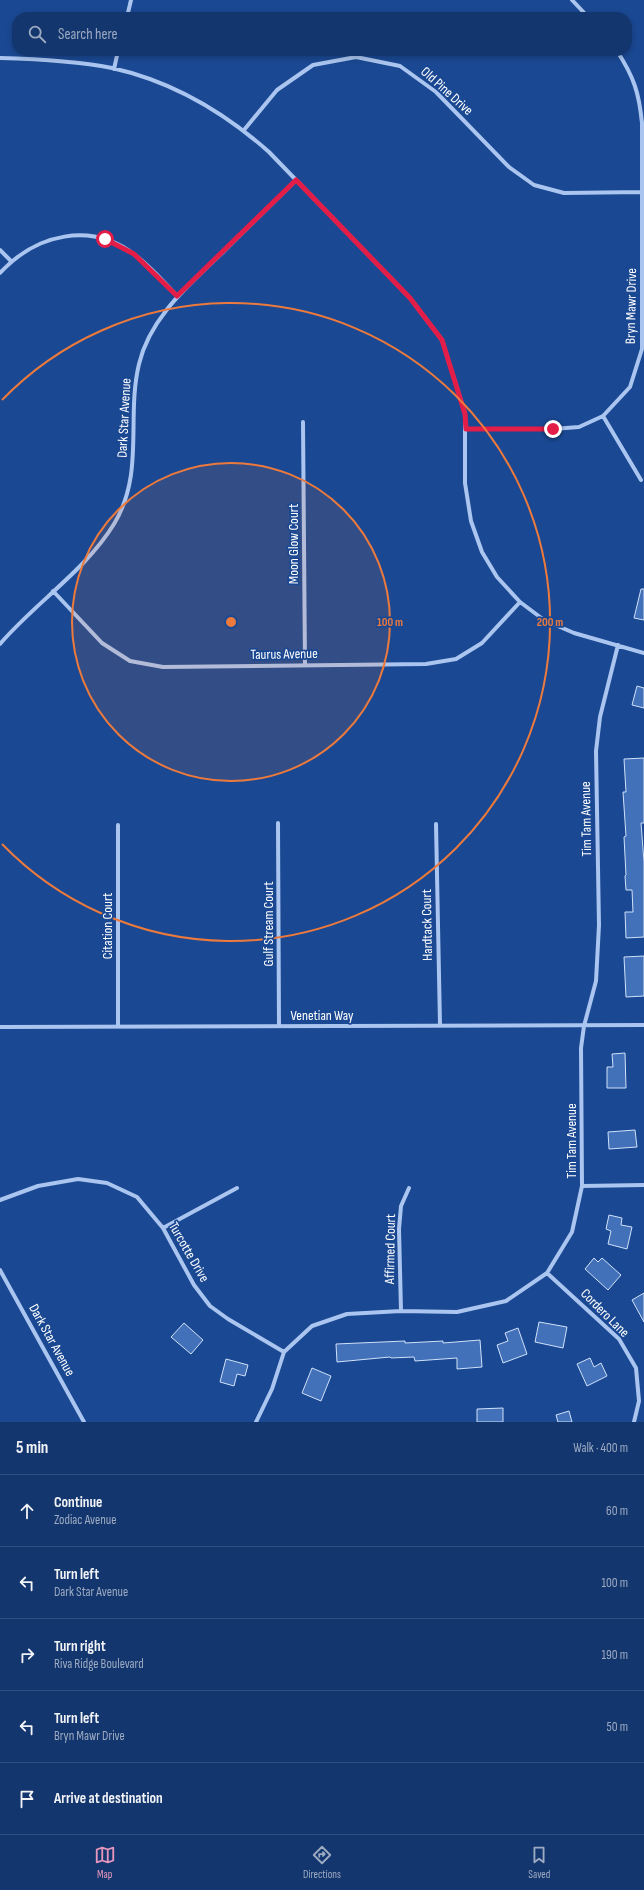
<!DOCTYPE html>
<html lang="en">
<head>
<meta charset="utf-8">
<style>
	body { margin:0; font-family:"Sofia Sans Condensed",sans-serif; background:#214176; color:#f1f3f6 }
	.stop { position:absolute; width:12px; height:12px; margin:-9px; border:3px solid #e11d48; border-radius:50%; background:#fff }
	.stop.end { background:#e11d48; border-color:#fff; box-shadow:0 1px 4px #0008 }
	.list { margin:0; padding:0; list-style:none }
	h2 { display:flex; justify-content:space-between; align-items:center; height:52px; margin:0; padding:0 16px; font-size:17px }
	h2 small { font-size:13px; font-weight:400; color:#9dabc2 }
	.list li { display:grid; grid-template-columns:26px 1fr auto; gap:12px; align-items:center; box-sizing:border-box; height:72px; padding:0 16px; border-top:1px solid #335081 }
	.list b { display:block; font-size:15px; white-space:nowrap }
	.list p { margin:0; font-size:13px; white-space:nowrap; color:#9dabc2 }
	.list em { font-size:13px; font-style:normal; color:#9dabc2 }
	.icon { flex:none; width:22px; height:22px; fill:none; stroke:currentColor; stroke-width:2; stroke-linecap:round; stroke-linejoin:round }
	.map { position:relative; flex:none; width:644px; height:1422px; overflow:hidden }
	.search { position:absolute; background:#14366e; box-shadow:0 2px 6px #0003; left:12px; right:12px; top:12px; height:44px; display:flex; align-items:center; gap:10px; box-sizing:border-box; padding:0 14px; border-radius:16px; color:#9dabc2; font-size:15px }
	.sheet { height:412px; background:#14366e }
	nav { display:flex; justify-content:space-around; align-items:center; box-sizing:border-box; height:56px; border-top:1px solid #335081; background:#14366e; font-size:11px; color:#9dabc2 }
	nav a { display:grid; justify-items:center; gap:2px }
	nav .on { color:#e797bd }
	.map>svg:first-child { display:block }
</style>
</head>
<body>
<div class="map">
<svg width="644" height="1422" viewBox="0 0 644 1422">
	<rect width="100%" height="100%" fill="#1a4892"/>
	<!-- building -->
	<path fill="#4371b9" stroke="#d0e1fa" d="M641 589H644V620L634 618Z
		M637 686 644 688V708L632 705Z
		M644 758V823H641L644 862V937L626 938 625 912H633L632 890H626L625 876 626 875 624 837 626 836 623 792H626L624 759Z
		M644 956V996L626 997 624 957Z
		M625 1053 626 1088H607V1067H613L612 1054Z
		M635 1130 637 1147 609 1149 608 1132Z
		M609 1215 622 1218 621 1225 632 1227 627 1249 608 1244 611 1231 606 1229Z
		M594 1258 598 1262 602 1258 621 1275 608 1290 585 1269Z
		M644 1293V1322L632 1300Z
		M539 1322 567 1327 563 1348 535 1342Z
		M184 1323 203 1340 191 1354 171 1337Z
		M518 1328 527 1354 503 1363 497 1345 508 1341 505 1333Z
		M480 1340 482 1367 457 1369V1358L415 1361 414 1357 391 1358 390 1357 337 1362 336 1344 405 1341V1343L443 1341V1343Z
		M590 1358 594 1367 601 1363 607 1376 587 1386 577 1364Z
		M226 1359 248 1365 245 1376 237 1374 234 1386 220 1382Z
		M312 1368 331 1376 321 1401 302 1393Z
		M503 1408V1422H477V1409Z
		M569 1411 572 1422H558L556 1415Z"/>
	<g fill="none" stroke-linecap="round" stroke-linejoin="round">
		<!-- street -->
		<path stroke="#aac5ef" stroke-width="4" d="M572 0 588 17
			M127 17 131 0
			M0 58C37 59 76 61 112 68 171 81 225 113 269 152L410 298 442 340 465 413V483L471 521 482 552 497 577 520 602 544 620 574 633 644 653
			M114 69 118 51
			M244 130 277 90 313 65 356 57 400 66 436 92 509 167 534 185 564 193 642 192
			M0 250 11 261
			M0 273C36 234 91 221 135 255 151 267 164 282 177 296
			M603 416 641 480
			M303 422 305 665
			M466 429H553L579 427 603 416 630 387 642 349V123C639 93 634 77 617 51
			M53 591 102 643 130 661 163 667 426 664 456 659 482 643 520 602
			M0 644C35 603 86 570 114 524 145 473 126 418 139 364 150 317 190 284 223 252 247 228 272 204 296 180
			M278 823 279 1026
			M436 824 440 1025
			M0 1027 644 1025
			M118 1027V825
			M582 1186 644 1185
			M0 1200 38 1186 78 1179 107 1183 137 1197 163 1228 194 1285 210 1306 228 1319 284 1352
			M163 1228 237 1188
			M0 1270 84 1422
			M547 1273 619 1339 636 1368 639 1401 634 1422
			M401 1311 399 1229 401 1206 409 1188
			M256 1422 272 1389 284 1352 312 1326 347 1314 401 1311 457 1312 506 1301 547 1273 572 1232 582 1186 581 1048 584 1026 596 981 599 925 596 751 600 717 618 645"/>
	</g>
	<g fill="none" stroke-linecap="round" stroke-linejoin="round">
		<!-- route -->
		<path stroke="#e11d48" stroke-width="5" d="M105 239 134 254 177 296 296 180 410 298 442 340 465 414 466 429H553"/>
	</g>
	<!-- distance rings -->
	<circle cx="231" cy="622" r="159" fill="#ed7a3d" fill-opacity=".12"/>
	<g fill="none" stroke="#ed7a3d" stroke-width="2">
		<circle cx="231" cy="622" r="159"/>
		<path d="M2 400A319 319 0 1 1 2 844"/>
	</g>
	<g text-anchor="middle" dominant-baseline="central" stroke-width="3.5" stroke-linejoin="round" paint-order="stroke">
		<!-- street labels -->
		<g font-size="14" fill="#fff" stroke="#1a4892">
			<text transform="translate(447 91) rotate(42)">Old Pine Drive</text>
			<text transform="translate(631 306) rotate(-89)">Bryn Mawr Drive</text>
			<text transform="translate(124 418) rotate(-87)">Dark Star Avenue</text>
			<text transform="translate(293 544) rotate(-90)">Moon Glow Court</text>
			<text transform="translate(284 654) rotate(-1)">Taurus Avenue</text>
			<text transform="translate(586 819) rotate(-91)">Tim Tam Avenue</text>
			<text transform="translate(268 924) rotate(-90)">Gulf Stream Court</text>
			<text transform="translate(427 925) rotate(-91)">Hardtack Court</text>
			<text transform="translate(107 926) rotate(-90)">Citation Court</text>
			<text x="322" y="1015">Venetian Way</text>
			<text transform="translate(571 1141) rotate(-90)">Tim Tam Avenue</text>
			<text transform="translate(390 1249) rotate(-89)">Affirmed Court</text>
			<text transform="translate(189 1252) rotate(60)">Turcotte Drive</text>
			<text transform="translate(605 1313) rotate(45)">Cordero Lane</text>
			<text transform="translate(52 1340) rotate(61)">Dark Star Avenue</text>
		</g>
	</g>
	<circle cx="231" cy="622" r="6" fill="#ed7a3d" stroke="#1a4892" stroke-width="2"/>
	<g font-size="12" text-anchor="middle" font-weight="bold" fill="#ed7a3d" stroke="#1a4892" stroke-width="3.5" stroke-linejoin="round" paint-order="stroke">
		<text x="390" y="626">100 m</text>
		<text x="550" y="626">200 m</text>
	</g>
</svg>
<div class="stop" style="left:105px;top:239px"></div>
<div class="stop end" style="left:553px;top:429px"></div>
<div class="search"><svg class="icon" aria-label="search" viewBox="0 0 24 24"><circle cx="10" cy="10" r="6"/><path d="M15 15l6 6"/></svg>Search here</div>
</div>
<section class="sheet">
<h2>5 min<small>Walk · 400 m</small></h2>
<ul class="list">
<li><svg class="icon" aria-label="ahead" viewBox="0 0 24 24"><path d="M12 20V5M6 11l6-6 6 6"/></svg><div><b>Continue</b><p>Zodiac Avenue</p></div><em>60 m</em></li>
<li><svg class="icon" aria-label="left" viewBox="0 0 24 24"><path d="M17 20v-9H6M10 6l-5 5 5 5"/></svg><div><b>Turn left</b><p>Dark Star Avenue</p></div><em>100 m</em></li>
<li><svg class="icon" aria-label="right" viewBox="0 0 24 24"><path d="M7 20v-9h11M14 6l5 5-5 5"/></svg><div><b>Turn right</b><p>Riva Ridge Boulevard</p></div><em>190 m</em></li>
<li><svg class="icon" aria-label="left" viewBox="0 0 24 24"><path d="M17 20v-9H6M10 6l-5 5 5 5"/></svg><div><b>Turn left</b><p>Bryn Mawr Drive</p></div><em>50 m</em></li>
<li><svg class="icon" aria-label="arrive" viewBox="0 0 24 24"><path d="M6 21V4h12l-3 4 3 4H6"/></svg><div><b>Arrive at destination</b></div></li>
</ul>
</section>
<nav>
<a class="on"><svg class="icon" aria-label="map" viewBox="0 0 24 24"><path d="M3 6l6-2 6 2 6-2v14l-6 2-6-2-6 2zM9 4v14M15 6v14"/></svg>Map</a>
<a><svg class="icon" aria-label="directions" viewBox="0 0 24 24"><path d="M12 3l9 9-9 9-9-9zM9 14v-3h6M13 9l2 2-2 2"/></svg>Directions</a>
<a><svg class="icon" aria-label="saved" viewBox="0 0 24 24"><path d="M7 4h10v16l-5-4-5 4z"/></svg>Saved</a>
</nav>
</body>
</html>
